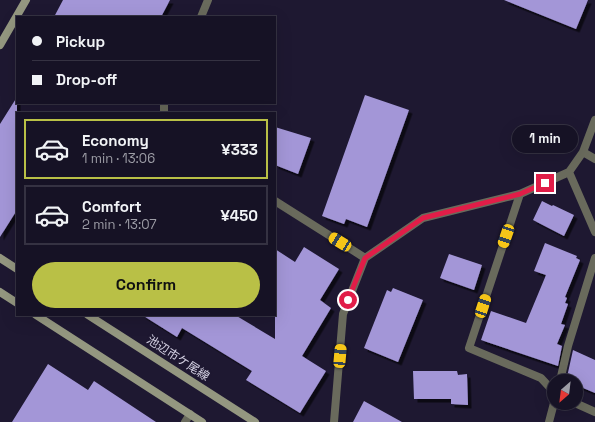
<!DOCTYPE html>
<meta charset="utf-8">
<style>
:root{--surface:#161225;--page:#1f1b2d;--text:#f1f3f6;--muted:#9e9ea7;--line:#353242;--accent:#b9c046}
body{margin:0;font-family:"Space Grotesk","Noto Sans JP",sans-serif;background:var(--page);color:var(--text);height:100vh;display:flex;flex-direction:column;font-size:15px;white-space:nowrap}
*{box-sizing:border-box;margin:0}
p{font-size:13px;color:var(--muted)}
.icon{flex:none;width:22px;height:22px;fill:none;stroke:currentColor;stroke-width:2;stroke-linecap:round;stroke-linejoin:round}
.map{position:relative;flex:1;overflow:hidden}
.drawer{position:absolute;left:16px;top:112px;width:260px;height:204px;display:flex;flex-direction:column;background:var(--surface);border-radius:0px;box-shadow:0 4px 16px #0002,0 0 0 1px var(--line)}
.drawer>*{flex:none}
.banner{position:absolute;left:16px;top:16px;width:260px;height:88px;border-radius:0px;box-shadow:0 4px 16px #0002,0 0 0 1px var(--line);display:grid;align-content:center;height:88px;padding:0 16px;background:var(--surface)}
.needle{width:26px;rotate:208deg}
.tools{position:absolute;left:547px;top:374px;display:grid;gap:8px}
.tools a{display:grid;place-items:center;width:36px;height:36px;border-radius:50%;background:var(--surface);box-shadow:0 4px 16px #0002,0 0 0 1px var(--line);font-size:20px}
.end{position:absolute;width:18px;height:18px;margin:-9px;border:5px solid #e11d48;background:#fff;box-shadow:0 0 0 2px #fff}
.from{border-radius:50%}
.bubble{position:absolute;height:28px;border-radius:14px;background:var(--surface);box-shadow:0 4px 16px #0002,0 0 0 1px var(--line);font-size:13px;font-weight:800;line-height:28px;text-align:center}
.car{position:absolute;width:12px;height:24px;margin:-12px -6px;border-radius:5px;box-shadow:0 0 3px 1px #0007;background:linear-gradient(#f5c518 24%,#345 0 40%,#f5c518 0 76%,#345 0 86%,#f5c518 0)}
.banner b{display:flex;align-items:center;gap:14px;height:38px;font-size:15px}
.banner b+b{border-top:1px solid var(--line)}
.banner i{width:10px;height:10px;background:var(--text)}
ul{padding:7px 0 0;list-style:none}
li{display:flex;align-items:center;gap:12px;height:60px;margin:0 8px 6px;padding:0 8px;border:2px solid var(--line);border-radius:0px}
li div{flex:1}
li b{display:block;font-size:15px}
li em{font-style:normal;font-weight:800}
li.on{border-color:var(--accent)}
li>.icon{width:36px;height:36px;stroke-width:1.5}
.cta{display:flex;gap:8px;margin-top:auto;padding:8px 16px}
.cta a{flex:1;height:46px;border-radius:24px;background:var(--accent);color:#111;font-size:16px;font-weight:800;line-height:46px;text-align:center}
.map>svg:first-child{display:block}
.building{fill:#a396d7;filter:url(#shadow)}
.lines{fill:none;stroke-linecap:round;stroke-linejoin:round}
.lane{stroke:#696a5c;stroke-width:8}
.street{stroke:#696a5c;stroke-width:8}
.secondary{stroke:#949780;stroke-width:8}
.route{stroke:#e11d48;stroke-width:5}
.labels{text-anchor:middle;stroke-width:4;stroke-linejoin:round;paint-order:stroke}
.street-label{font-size:12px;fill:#d4d1e3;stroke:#1e1831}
</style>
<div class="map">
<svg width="595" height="422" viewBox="0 0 595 422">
<defs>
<filter id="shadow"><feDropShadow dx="3.5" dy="3.5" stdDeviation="0" flood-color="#0009"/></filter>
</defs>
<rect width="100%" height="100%" fill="#1e1831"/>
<path class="building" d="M 63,0 L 170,0 L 161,17 L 54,17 Z
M 504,0 L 588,0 L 576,29 Z
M 365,95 L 409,110 L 367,227 L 346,219 L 344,224 L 322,216 Z
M 17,97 L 17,210 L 0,237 L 0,124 Z
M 275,127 L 311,138 L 298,174 L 275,165 Z
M 542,201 L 552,206 L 553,205 L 574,215 L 564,236 L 533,220 Z
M 545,243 L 577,256 L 576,258 L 580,260 L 565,297 L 567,298 L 565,303 L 568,304 L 561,324 L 565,325 L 557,344 L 562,346 L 558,366 L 481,340 L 491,311 L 526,323 L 546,275 L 534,271 Z
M 304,247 L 339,269 L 320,300 L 331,308 L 302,356 L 326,371 L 300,413 L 246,380 L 252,371 L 182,328 L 177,337 L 142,315 L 235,315 L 275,339 L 275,249 L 295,262 Z
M 449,254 L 482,265 L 474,290 L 440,278 Z
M 393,288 L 423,300 L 398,362 L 364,348 L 387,290 L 391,292 Z
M 573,350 L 595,360 L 595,393 L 576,385 L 576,381 L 567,377 Z
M 48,364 L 88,390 L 94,381 L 156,422 L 12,422 Z
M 413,371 L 457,371 L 458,375 L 467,374 L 468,405 L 451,404 L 451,399 L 414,399 Z
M 364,401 L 402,422 L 353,422 Z"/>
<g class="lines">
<path class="lane" d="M 520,194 L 469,348 L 541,378 L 554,392"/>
<path class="street" d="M 201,17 L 208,0
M 164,113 L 164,103
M 583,152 L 595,159
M 569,172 L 595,232
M 275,201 L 365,258
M 560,381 L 568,346 L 595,258
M 575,403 L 595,412
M 185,422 L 190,414
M 334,422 L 343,314 L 365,258 L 423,218 L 520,194 L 569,172 L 583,152 L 595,120
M 549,422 L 554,403"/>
<path class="secondary" d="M 0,45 L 26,0
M 0,258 L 17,269
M 0,292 L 17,303
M 36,315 L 202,422
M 88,315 L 255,422"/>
</g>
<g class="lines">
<path class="route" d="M 348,300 L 365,258 L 423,218 L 520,194 L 545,183"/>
</g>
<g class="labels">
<g class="street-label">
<text transform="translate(178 358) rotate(33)" y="4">池辺市ケ尾線</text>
</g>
</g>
</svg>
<div class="tools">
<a><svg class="needle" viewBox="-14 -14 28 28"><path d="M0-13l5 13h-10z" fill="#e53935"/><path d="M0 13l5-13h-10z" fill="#9e9ea7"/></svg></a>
</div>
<i class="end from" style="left:348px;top:300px"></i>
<i class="end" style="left:545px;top:183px"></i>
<div class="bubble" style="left:512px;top:125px;width:66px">1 min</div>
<i class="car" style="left:506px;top:236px;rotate:199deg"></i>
<i class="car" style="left:340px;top:242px;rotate:302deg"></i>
<i class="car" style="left:483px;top:306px;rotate:18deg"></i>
<i class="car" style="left:340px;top:356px;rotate:5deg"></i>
<div class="banner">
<b><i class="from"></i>Pickup</b>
<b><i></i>Drop-off</b>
</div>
<section class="drawer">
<ul>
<li class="on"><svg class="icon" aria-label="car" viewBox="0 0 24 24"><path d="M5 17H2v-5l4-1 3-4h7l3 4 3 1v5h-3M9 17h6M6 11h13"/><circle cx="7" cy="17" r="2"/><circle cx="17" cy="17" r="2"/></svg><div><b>Economy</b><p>1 min · 13:06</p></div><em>¥333</em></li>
<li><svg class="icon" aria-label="car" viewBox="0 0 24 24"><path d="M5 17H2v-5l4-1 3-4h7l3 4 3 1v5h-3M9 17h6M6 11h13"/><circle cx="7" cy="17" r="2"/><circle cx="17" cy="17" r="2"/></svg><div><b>Comfort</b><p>2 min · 13:07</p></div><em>¥450</em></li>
</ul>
<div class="cta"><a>Confirm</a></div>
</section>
</div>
